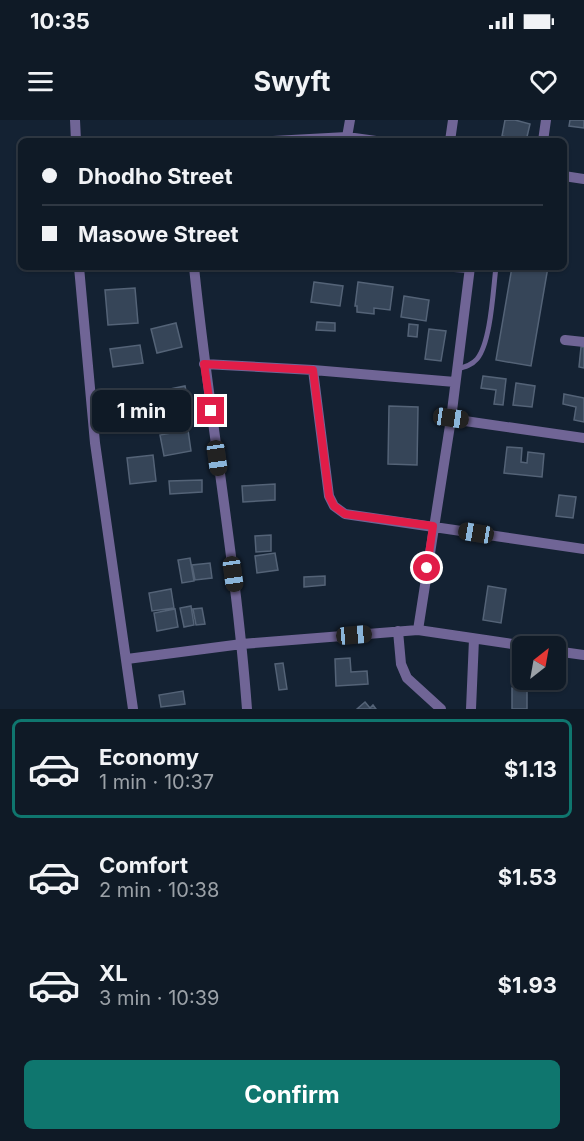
<!DOCTYPE html>
<meta charset="utf-8">
<style>
:root{--surface:#0f1a26;--page:#18232e;--text:#f1f3f6;--muted:#9ba1a7;--line:#2f3843;--accent:#0f766e}
body{margin:0;font-family:Inter,sans-serif;background:var(--page);color:var(--text);height:100vh;display:flex;flex-direction:column;font-size:22px;white-space:nowrap}
*{box-sizing:border-box;margin:0}
p{font-size:20px;color:var(--muted)}
.icon{flex:none;width:33px;height:33px;fill:none;stroke:currentColor;stroke-width:2;stroke-linecap:round;stroke-linejoin:round}
.map{position:relative;height:589px;overflow:hidden}
.panel{display:flex;flex-direction:column;background:var(--surface);flex:1}
.panel>*{flex:none}
.guide{position:absolute;left:18px;top:18px;width:549px;height:132px;border-radius:9px;box-shadow:0 2px 4px #0004,0 0 0 2px var(--line);display:grid;align-content:center;height:132px;padding:0 24px;background:var(--surface)}
.needle{width:39px;rotate:31deg}
.buttons{position:absolute;left:512px;top:516px;display:grid;gap:12px}
.buttons a{display:grid;place-items:center;width:54px;height:54px;border-radius:9px;background:var(--surface);box-shadow:0 2px 4px #0004,0 0 0 2px var(--line);font-size:30px}
.end{position:absolute;width:27px;height:27px;margin:-14px;border:8px solid #e11d48;background:#fff;box-shadow:0 0 0 3px #fff}
.from{border-radius:50%}
.bubble{position:absolute;height:42px;border-radius:9px;background:var(--surface);box-shadow:0 2px 4px #0004,0 0 0 2px var(--line);font-size:20px;font-weight:700;line-height:42px;text-align:center}
.car{position:absolute;width:18px;height:36px;margin:-18px -9px;border-radius:8px;box-shadow:0 0 4px 2px #0007;background:linear-gradient(#222 24%,#8ab4d8 0 40%,#222 0 76%,#8ab4d8 0 86%,#222 0)}
.guide b{display:flex;align-items:center;gap:21px;height:57px;font-size:22px}
.guide b+b{border-top:2px solid var(--line)}
.guide i{width:15px;height:15px;background:var(--text)}
ul{padding:10px 0 0;list-style:none}
li{display:flex;align-items:center;gap:18px;height:99px;margin:0 12px 9px;padding:0 12px;border:3px solid transparent;border-radius:9px}
li div{flex:1}
li b{display:block;font-size:22px}
li em{font-style:normal;font-weight:700}
li.on{border-color:var(--accent)}
li>.icon{width:54px;height:54px;stroke-width:1.5}
.action{display:flex;gap:12px;margin-top:auto;padding:12px 24px}
.action a{flex:1;height:69px;border-radius:9px;background:var(--accent);color:#fff;font-size:24px;font-weight:700;line-height:69px;text-align:center}
.status{display:flex;justify-content:space-between;align-items:center;height:42px;padding:0 30px;background:var(--surface);direction:ltr}
.status svg{height:16px;fill:currentColor}
header{display:flex;justify-content:space-between;align-items:center;height:78px;padding:0 24px;background:var(--surface);font-size:27px;font-weight:700}
.map>svg:first-child{display:block}
.building{fill:#364558;stroke:#546377;stroke-width:1.5}
.lines{fill:none;stroke-linecap:round;stroke-linejoin:round}
.service{stroke:#706596;stroke-width:5}
.minor{stroke:#706596;stroke-width:10}
.route{stroke:#e11d48;stroke-width:8}
</style>
<div class="status"><b>10:35</b><svg viewBox="0 0 49 12"><path d="M0 12V9h3v3zM5 12V6h3v6zM10 12V3h3v9zM15 12V0h3v12zM26 1h20v11H26zM47 4h2v5h-2z"/></svg></div>
<header><svg class="icon" aria-label="menu" viewBox="0 0 24 24"><path d="M4 6h16M4 12h16M4 18h16"/></svg>Swyft<svg class="icon" aria-label="heart" viewBox="0 0 24 24"><path d="M12 20l-8-8c-3-5 5-10 8-4 3-6 11-1 8 4z"/></svg></header>
<div class="map">
<svg width="584" height="589" viewBox="0 0 584 589">
<rect width="100%" height="100%" fill="#142233"/>
<path class="building" d="M 505,0 L 515,0 L 530,4 L 526,21 L 502,16 Z
M 570,0 L 584,0 L 584,8 L 569,6 Z
M 512,147 L 548,147 L 531,246 L 496,240 Z
M 314,162 L 343,166 L 340,186 L 311,182 Z
M 358,162 L 393,167 L 390,190 L 374,188 L 374,194 L 357,192 L 357,186 L 355,186 Z
M 135,168 L 138,203 L 108,205 L 105,170 Z
M 404,176 L 429,180 L 426,201 L 401,197 Z
M 317,202 L 335,203 L 335,211 L 316,210 Z
M 176,203 L 182,227 L 157,233 L 151,209 Z
M 409,204 L 418,205 L 417,217 L 408,216 Z
M 429,209 L 446,211 L 441,241 L 425,239 Z
M 140,225 L 143,243 L 113,247 L 110,229 Z
M 581,227 L 584,227 L 584,248 L 579,247 Z
M 483,256 L 506,259 L 503,285 L 494,284 L 496,270 L 481,268 Z
M 516,263 L 535,266 L 532,287 L 513,285 Z
M 185,266 L 190,290 L 165,295 L 160,271 Z
M 564,274 L 584,278 L 584,302 L 574,300 L 576,287 L 563,284 Z
M 389,286 L 418,287 L 417,345 L 388,344 Z
M 188,310 L 191,331 L 164,336 L 160,315 Z
M 507,327 L 522,328 L 521,342 L 527,343 L 528,332 L 544,334 L 542,357 L 504,353 Z
M 153,335 L 156,361 L 130,364 L 127,338 Z
M 202,360 L 202,372 L 170,374 L 169,361 Z
M 275,364 L 275,380 L 243,382 L 242,366 Z
M 559,375 L 576,377 L 573,398 L 556,396 Z
M 271,415 L 271,431 L 256,432 L 255,416 Z
M 275,433 L 278,450 L 257,453 L 255,436 Z
M 190,438 L 194,461 L 182,463 L 178,440 Z
M 210,443 L 212,458 L 195,460 L 192,445 Z
M 325,456 L 325,465 L 304,467 L 304,457 Z
M 488,466 L 506,469 L 501,503 L 483,500 Z
M 171,469 L 174,488 L 152,491 L 149,473 Z
M 191,486 L 194,505 L 184,507 L 180,488 Z
M 202,488 L 205,504 L 196,505 L 193,489 Z
M 175,489 L 178,507 L 157,511 L 154,493 Z
M 350,538 L 351,552 L 367,551 L 368,564 L 336,566 L 335,539 Z
M 283,543 L 287,569 L 279,570 L 275,544 Z
M 512,568 L 527,568 L 527,589 L 512,589 Z
M 183,571 L 185,584 L 161,587 L 159,575 Z
M 365,582 L 370,588 L 373,585 L 376,589 L 357,589 Z"/>
<g class="lines">
<path class="service" d="M 457,249 C 465,247 472,245 477,239 C 491,222 493,170 496,147"/>
<path class="minor" d="M 75,0 L 76,21
M 347,17 L 350,0
M 273,21 L 347,17 L 376,21
M 450,21 L 453,0
M 543,21 L 546,0
M 564,56 L 584,59
M 79,147 L 95,323 L 133,589
M 194,147 C 209,295 236,441 247,589
M 454,147 L 470,148
M 565,220 L 584,222
M 204,244 L 313,250 L 455,262
M 313,250 L 329,376 L 334,386 L 345,394 L 584,429
M 451,299 L 584,318
M 418,510 L 451,299 L 470,147
M 398,511 L 401,544 L 407,558 L 441,589
M 555,531 L 584,535
M 127,539 L 242,524 L 418,510 L 526,526
M 471,589 L 474,519"/>
</g>
<g class="lines">
<path class="route" d="M 211,291 L 204,244 L 313,250 L 329,376 L 334,386 L 345,394 L 433,406 L 427,448"/>
</g>
</svg>
<div class="buttons">
<a><svg class="needle" viewBox="-14 -14 28 28"><path d="M0-13l5 13h-10z" fill="#e53935"/><path d="M0 13l5-13h-10z" fill="#9ba1a7"/></svg></a>
</div>
<i class="end from" style="left:427px;top:448px"></i>
<i class="end" style="left:211px;top:291px"></i>
<div class="bubble" style="left:92px;top:270px;width:99px">1 min</div>
<i class="car" style="left:451px;top:298px;rotate:98deg"></i>
<i class="car" style="left:217px;top:338px;rotate:172deg"></i>
<i class="car" style="left:476px;top:413px;rotate:279deg"></i>
<i class="car" style="left:233px;top:454px;rotate:172deg"></i>
<i class="car" style="left:354px;top:515px;rotate:85deg"></i>
<div class="guide">
<b><i class="from"></i>Dhodho Street</b>
<b><i></i>Masowe Street</b>
</div>
</div>
<section class="panel">
<ul>
<li class="on"><svg class="icon" aria-label="car" viewBox="0 0 24 24"><path d="M5 17H2v-5l4-1 3-4h7l3 4 3 1v5h-3M9 17h6M6 11h13"/><circle cx="7" cy="17" r="2"/><circle cx="17" cy="17" r="2"/></svg><div><b>Economy</b><p>1 min · 10:37</p></div><em>$1.13</em></li>
<li><svg class="icon" aria-label="car" viewBox="0 0 24 24"><path d="M5 17H2v-5l4-1 3-4h7l3 4 3 1v5h-3M9 17h6M6 11h13"/><circle cx="7" cy="17" r="2"/><circle cx="17" cy="17" r="2"/></svg><div><b>Comfort</b><p>2 min · 10:38</p></div><em>$1.53</em></li>
<li><svg class="icon" aria-label="car" viewBox="0 0 24 24"><path d="M5 17H2v-5l4-1 3-4h7l3 4 3 1v5h-3M9 17h6M6 11h13"/><circle cx="7" cy="17" r="2"/><circle cx="17" cy="17" r="2"/></svg><div><b>XL</b><p>3 min · 10:39</p></div><em>$1.93</em></li>
</ul>
<div class="action"><a>Confirm</a></div>
</section>
